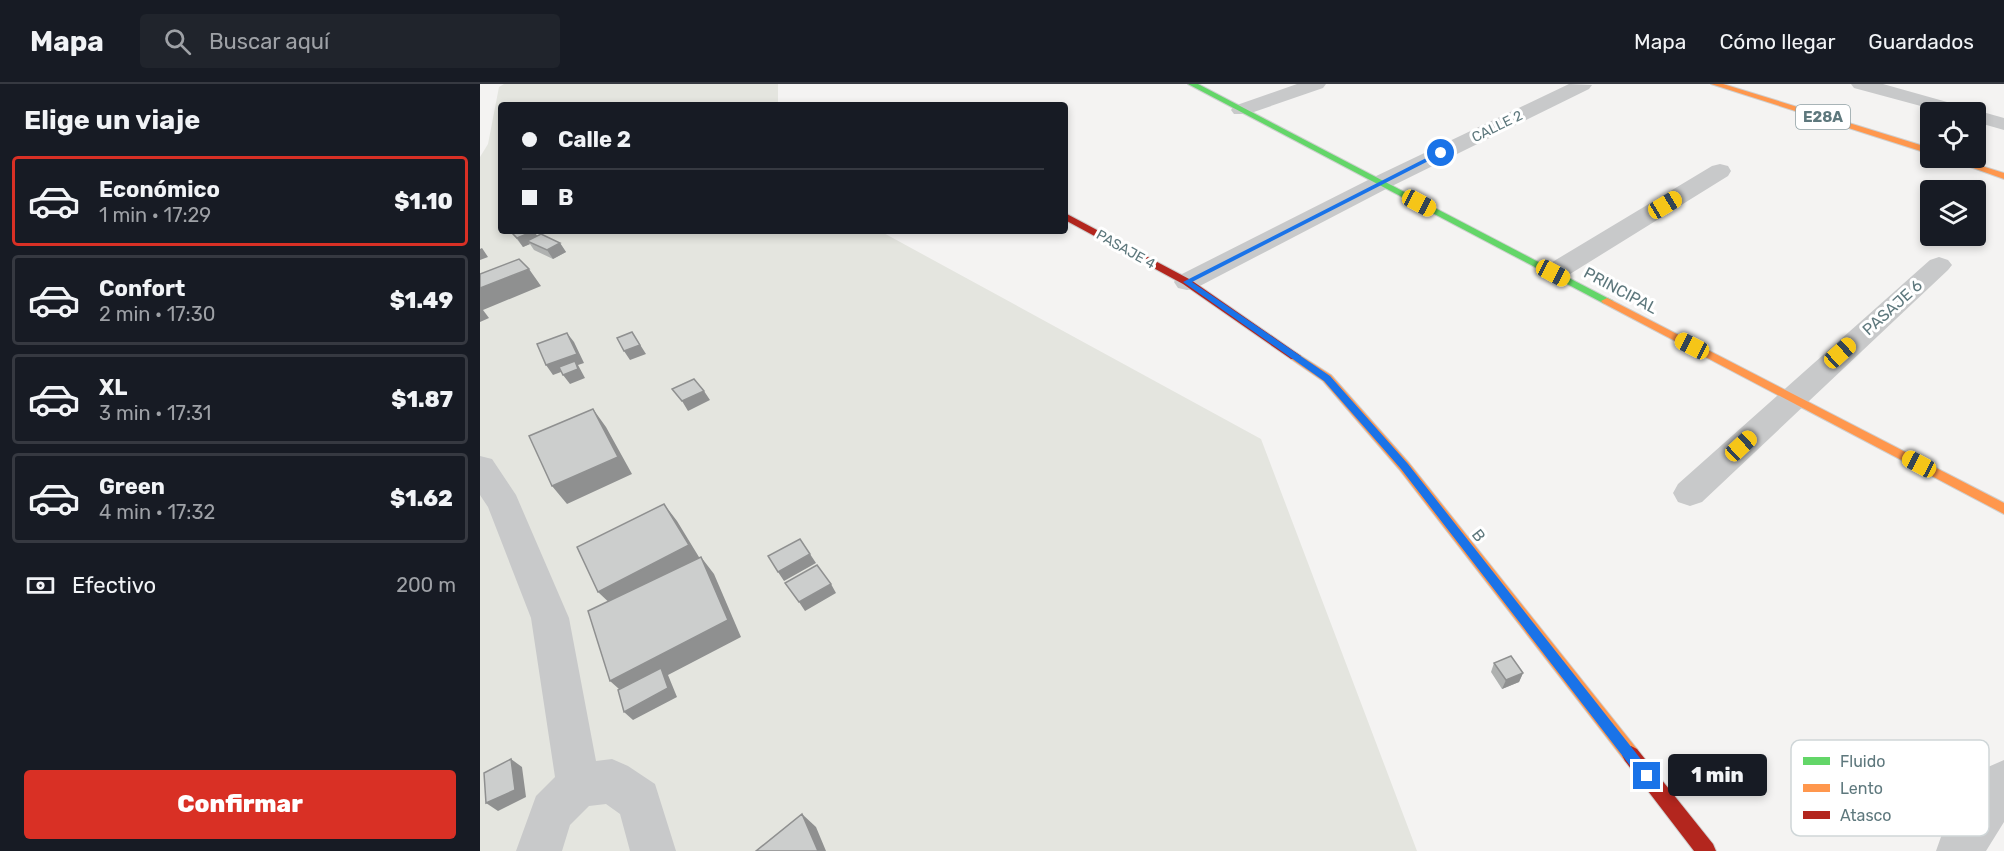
<!DOCTYPE html>
<html lang="es">
<meta charset="utf-8">
<style>
:root{--surface:#171b24;--page:#20242c;--text:#f1f3f6;--muted:#9ea1a6;--line:#363941;--accent:#d93025}
body{margin:0;font-family:Rubik,sans-serif;background:var(--page);color:var(--text);height:100vh;display:flex;flex-direction:column;font-size:22px;white-space:nowrap}
*{box-sizing:border-box;margin:0}
p{font-size:20px;color:var(--muted)}
.icon{flex:none;width:33px;height:33px;fill:none;stroke:currentColor;stroke-width:2;stroke-linecap:round;stroke-linejoin:round}
.map{position:relative;flex:1;overflow:hidden}
.side{display:flex;flex-direction:column;background:var(--surface);width:480px}
.side>*{flex:none}
.top-card{position:absolute;left:18px;top:18px;width:570px;height:132px;border-radius:6px;box-shadow:0 3px 9px #0003;display:grid;align-content:center;height:132px;padding:0 24px;background:var(--surface)}
.controls{position:absolute;left:1440px;top:18px;display:grid;gap:12px}
.controls a{display:grid;place-items:center;width:66px;height:66px;border-radius:6px;background:var(--surface);box-shadow:0 3px 9px #0003;font-size:30px}
.end{position:absolute;width:27px;height:27px;margin:-14px;border:8px solid #1a73e8;background:#fff;box-shadow:0 0 0 3px #fff}
.from{border-radius:50%}
.bubble{position:absolute;height:42px;border-radius:6px;background:var(--surface);box-shadow:0 3px 9px #0003;font-size:20px;font-weight:800;line-height:42px;text-align:center}
.car{position:absolute;width:18px;height:36px;margin:-18px -9px;border-radius:8px;box-shadow:0 0 4px 2px #0007;background:linear-gradient(#f5c518 24%,#345 0 40%,#f5c518 0 76%,#345 0 86%,#f5c518 0)}
.top-card b{display:flex;align-items:center;gap:21px;height:57px;font-size:22px}
.top-card b+b{border-top:2px solid var(--line)}
.top-card i{width:15px;height:15px;background:var(--text)}
ul{padding:0;list-style:none}
li{display:flex;align-items:center;gap:18px;height:90px;margin:0 12px 9px;padding:0 12px;border:3px solid var(--line);border-radius:6px}
li div{flex:1}
li b{display:block;font-size:22px}
li em{font-style:normal;font-weight:800}
li.active{border-color:var(--accent)}
li>.icon{width:54px;height:54px;stroke-width:1.5}
h2{padding:0 24px;font-size:27px;line-height:72px}
.pay{display:flex;align-items:center;gap:15px;height:66px;padding:0 24px;font-size:22px}
.pay p{margin-inline-start:auto}
.action{display:flex;gap:12px;margin-top:auto;padding:12px 24px}
.action a{flex:1;height:69px;border-radius:6px;background:var(--accent);color:#fff;font-size:24px;font-weight:800;line-height:69px;text-align:center}
header{display:flex;align-items:center;gap:36px;box-sizing:border-box;height:84px;padding:0 30px;background:var(--surface);border-bottom:2px solid var(--line)}
header strong{font-size:28px}
nav{display:flex;gap:33px;margin-inline-start:auto;font-size:21px}
.search{width:420px;height:54px;background:var(--page);display:flex;align-items:center;gap:15px;box-sizing:border-box;padding:0 21px;border-radius:6px;color:var(--muted);font-size:22px}
main{display:flex;flex:1;min-height:0}
.map>svg:first-child{display:block}
.green{fill:#e4e5df}
.lines{fill:none;stroke-linecap:round;stroke-linejoin:round}
.fast-casing{stroke:#cfd0d0;stroke-width:2}
.slow-casing{stroke:#cfd0d0;stroke-width:2}
.jam-casing{stroke:#cfd0d0;stroke-width:2}
.street{fill:#c8c9ca;fill-rule:evenodd}
.fast{fill:#63d668;fill-rule:evenodd}
.slow{fill:#ff974d;fill-rule:evenodd}
.jam{fill:#b3261e;fill-rule:evenodd}
.wall{fill:#afb1b0}
.shaded-wall{fill:#8f9090}
.building{fill:#cccecd;stroke:#8f9090;stroke-width:1.5}
.route{fill:#1a73e8}
.labels{text-anchor:middle;stroke-width:6;stroke-linejoin:round;paint-order:stroke}
.far-street-label{font-size:14px;fill:#5e787d;stroke:#fff}
.shield{fill:#fff;stroke:#8ea0a4;stroke-width:1.5}
.shield-label{font-size:15px;font-weight:bold;fill:#5e787d}
.street-label{font-size:16px;fill:#5e787d;stroke:#fff}
.key{fill:#fff;stroke:#cfd6d8;stroke-width:1.5}
.key-label{font-size:16px;fill:#5e787d}
</style>
<header>
<strong>Mapa</strong>
<div class="search"><svg class="icon" aria-label="search" viewBox="0 0 24 24"><circle cx="10" cy="10" r="6"/><path d="M15 15l6 6"/></svg>Buscar aquí</div>
<nav><a>Mapa</a><a>Cómo llegar</a><a>Guardados</a></nav>
</header>
<main>
<section class="side">
<h2>Elige un viaje</h2>
<ul>
<li class="active"><svg class="icon" aria-label="car" viewBox="0 0 24 24"><path d="M5 17H2v-5l4-1 3-4h7l3 4 3 1v5h-3M9 17h6M6 11h13"/><circle cx="7" cy="17" r="2"/><circle cx="17" cy="17" r="2"/></svg><div><b>Económico</b><p>1 min · 17:29</p></div><em>$1.10</em></li>
<li><svg class="icon" aria-label="car" viewBox="0 0 24 24"><path d="M5 17H2v-5l4-1 3-4h7l3 4 3 1v5h-3M9 17h6M6 11h13"/><circle cx="7" cy="17" r="2"/><circle cx="17" cy="17" r="2"/></svg><div><b>Confort</b><p>2 min · 17:30</p></div><em>$1.49</em></li>
<li><svg class="icon" aria-label="car" viewBox="0 0 24 24"><path d="M5 17H2v-5l4-1 3-4h7l3 4 3 1v5h-3M9 17h6M6 11h13"/><circle cx="7" cy="17" r="2"/><circle cx="17" cy="17" r="2"/></svg><div><b>XL</b><p>3 min · 17:31</p></div><em>$1.87</em></li>
<li><svg class="icon" aria-label="car" viewBox="0 0 24 24"><path d="M5 17H2v-5l4-1 3-4h7l3 4 3 1v5h-3M9 17h6M6 11h13"/><circle cx="7" cy="17" r="2"/><circle cx="17" cy="17" r="2"/></svg><div><b>Green</b><p>4 min · 17:32</p></div><em>$1.62</em></li>
</ul>
<div class="pay"><svg class="icon" aria-label="cash" viewBox="0 0 24 24"><path d="M3 7h18v10H3z"/><circle cx="12" cy="12" r="2"/></svg>Efectivo<p>200 m</p></div>
<div class="action"><a>Confirmar</a></div>
</section>
<div class="map">
<svg width="1524" height="767" viewBox="0 0 1524 767">
<rect width="100%" height="100%" fill="#f4f3f2"/>
<path class="green" d="M 24,0 L 298,0 L 298,21 L 21,21 L 21,147 L 400,147 L 781,355 L 937,767 L 0,767 L 0,73 L 8,60 L 19,3 Z"/>
<g class="lines">
<g class="fast-casing">
<path id="fast" d="M 708,0 L 718,0 L 1133,217 L 1127,220 L 1123,219 Z"/>
</g>
<g class="slow-casing">
<path id="slow" d="M 1231,0 L 1243,0 L 1450,64 L 1450,70 Z
M 1465,74 L 1476,74 L 1524,89 L 1524,95 Z
M 1127,214 L 1524,419 L 1524,430 L 1123,219 L 1121,217 Z
M 815,268 L 851,291 L 929,379 L 1157,665 L 1160,671 L 1157,677 L 1151,680 L 1145,677 L 919,385 L 843,297 L 811,275 L 809,272 L 811,269 Z"/>
</g>
<g class="jam-casing">
<path id="jam" d="M 585,129 L 711,196 L 821,272 L 819,275 L 811,275 L 703,200 L 585,136 Z
M 1151,662 L 1157,665 L 1233,760 L 1236,767 L 1214,767 L 1145,677 L 1142,671 L 1145,665 Z"/>
</g>
<path class="street" d="M 817,0 L 846,0 L 843,4 L 768,30 L 754,30 L 751,26 L 754,22 Z
M 1089,0 L 1112,1 L 1109,5 L 908,104 L 716,204 L 707,206 L 698,204 L 694,198 L 698,192 L 892,94 Z
M 1371,0 L 1403,0 L 1524,34 L 1524,46 L 1496,38 L 1496,28 L 1463,28 L 1374,4 Z
M 1240,80 L 1248,82 L 1251,87 L 1248,92 L 1082,195 L 1073,197 L 1064,195 L 1060,189 L 1064,183 L 1232,82 Z
M 1459,173 L 1468,176 L 1472,181 L 1468,186 L 1222,418 L 1210,422 L 1198,418 L 1193,409 L 1198,400 L 1450,176 Z
M 0,372 L 12,375 L 36,411 L 89,534 L 116,677 L 132,675 L 148,682 L 175,700 L 196,767 L 150,767 L 140,730 L 126,720 L 109,722 L 90,741 L 82,767 L 36,767 L 56,712 L 75,693 L 51,534 L 8,423 L 0,411 Z
M 1524,676 L 1524,738 L 1506,767 L 1456,767 L 1462,750 L 1508,683 Z"/>
<use href="#fast" class="fast"/>
<use href="#slow" class="slow"/>
<use href="#jam" class="jam"/>
</g>
<path class="wall" d="M 32,149 L 57,152 L 80,159 L 86,168 L 73,175 L 54,166 L 50,160 L 43,163 Z
M 1014,579 L 1043,589 L 1039,598 L 1022,605 L 1011,588 Z"/>
<path class="shaded-wall" d="M 54,147 L 60,156 L 47,157 L 50,160 L 43,163 L 37,154 Z
M 80,159 L 86,168 L 73,175 L 67,166 Z
M 2,164 L 8,173 L 0,176 L 0,165 Z
M 49,185 L 61,202 L 3,226 L 9,234 L 0,238 L 0,204 Z
M 152,248 L 166,270 L 150,276 L 144,267 Z
M 87,249 L 94,258 L 104,279 L 98,281 L 105,294 L 90,300 L 83,291 L 97,282 L 73,291 L 66,281 Z
M 224,307 L 230,316 L 208,327 L 202,317 Z
M 113,325 L 126,343 L 152,390 L 87,420 L 72,402 Z
M 184,420 L 197,437 L 222,478 L 135,524 L 118,508 Z
M 330,470 L 336,479 L 304,497 L 298,488 Z
M 221,473 L 234,490 L 261,553 L 188,591 L 197,613 L 153,636 L 144,628 L 148,613 L 130,597 Z
M 351,500 L 356,509 L 325,527 L 319,518 Z
M 1043,589 L 1039,598 L 1022,605 L 1026,596 Z
M 31,675 L 42,683 L 46,713 L 18,727 L 6,719 Z
M 322,730 L 336,743 L 346,767 L 338,767 Z"/>
<path class="building" d="M 36,147 L 54,147 L 37,154 L 32,149 Z
M 61,150 L 80,159 L 67,166 L 47,157 Z
M 39,175 L 49,185 L 0,204 L 0,190 Z
M 152,248 L 160,261 L 144,267 L 137,254 Z
M 87,249 L 97,270 L 66,281 L 57,260 Z
M 95,277 L 98,285 L 83,291 L 79,283 Z
M 214,295 L 224,307 L 202,317 L 192,305 Z
M 113,325 L 138,373 L 72,402 L 49,352 Z
M 184,420 L 209,461 L 118,508 L 97,463 Z
M 320,455 L 330,470 L 298,488 L 288,472 Z
M 221,473 L 248,536 L 130,597 L 108,527 Z
M 337,481 L 351,500 L 319,518 L 305,499 Z
M 1031,572 L 1043,589 L 1026,596 L 1014,579 Z
M 181,584 L 188,604 L 144,628 L 138,606 Z
M 31,675 L 35,706 L 6,719 L 4,689 Z
M 322,730 L 338,767 L 276,767 Z"/>
<path class="route" d="M 958,68 L 964,69 L 712,198 L 850,292 L 928,380 L 1171,688 L 1173,692 L 1171,697 L 1167,699 L 1162,697 L 921,385 L 844,297 L 703,198 Z"/>
<g class="labels">
<g class="far-street-label">
<text transform="translate(1017 42) rotate(-26)" y="5">CALLE 2</text>
<text transform="translate(646 165) rotate(29)" y="5">PASAJE 4</text>
</g>
<rect class="shield" x="1316" y="21" width="54" height="24" rx="4.5"/>
<g class="shield-label">
<text x="1343" y="38">E28A</text>
</g>
<g class="street-label">
<text transform="translate(1141 206) rotate(28)" y="6">PRINCIPAL</text>
<text transform="translate(1412 223) rotate(-42)" y="6">PASAJE 6</text>
<text transform="translate(999 451) rotate(52)" y="6">B</text>
</g>
</g>
<rect x="1311" y="656" width="198" height="96" rx="9" class="key"/>
<rect x="1323" y="673" width="27" height="8" fill="#63d668"/>
<rect x="1323" y="700" width="27" height="8" fill="#ff974d"/>
<rect x="1323" y="727" width="27" height="8" fill="#b3261e"/>
<g class="key-label">
<text x="1360" y="683">Fluido</text>
<text x="1360" y="710">Lento</text>
<text x="1360" y="737">Atasco</text>
</g>
</svg>
<div class="controls">
<a><svg class="icon" aria-label="locate" viewBox="0 0 24 24"><circle cx="12" cy="12" r="6"/><path d="M12 2v4M12 18v4M2 12h4M18 12h4"/></svg></a>
<a><svg class="icon" aria-label="layers" viewBox="0 0 24 24"><path d="M12 4l9 5-9 5-9-5zM3 14l9 5 9-5"/></svg></a>
</div>
<i class="end from" style="left:961px;top:69px"></i>
<i class="end" style="left:1167px;top:692px"></i>
<div class="bubble" style="left:1188px;top:670px;width:99px">1 min</div>
<i class="car" style="left:939px;top:119px;rotate:118deg"></i>
<i class="car" style="left:1185px;top:121px;rotate:59deg"></i>
<i class="car" style="left:1073px;top:189px;rotate:118deg"></i>
<i class="car" style="left:1212px;top:262px;rotate:297deg"></i>
<i class="car" style="left:1360px;top:269px;rotate:48deg"></i>
<i class="car" style="left:1261px;top:362px;rotate:47deg"></i>
<i class="car" style="left:1439px;top:380px;rotate:298deg"></i>
<div class="top-card">
<b><i class="from"></i>Calle 2</b>
<b><i></i>B</b>
</div>
</div>
</main>
